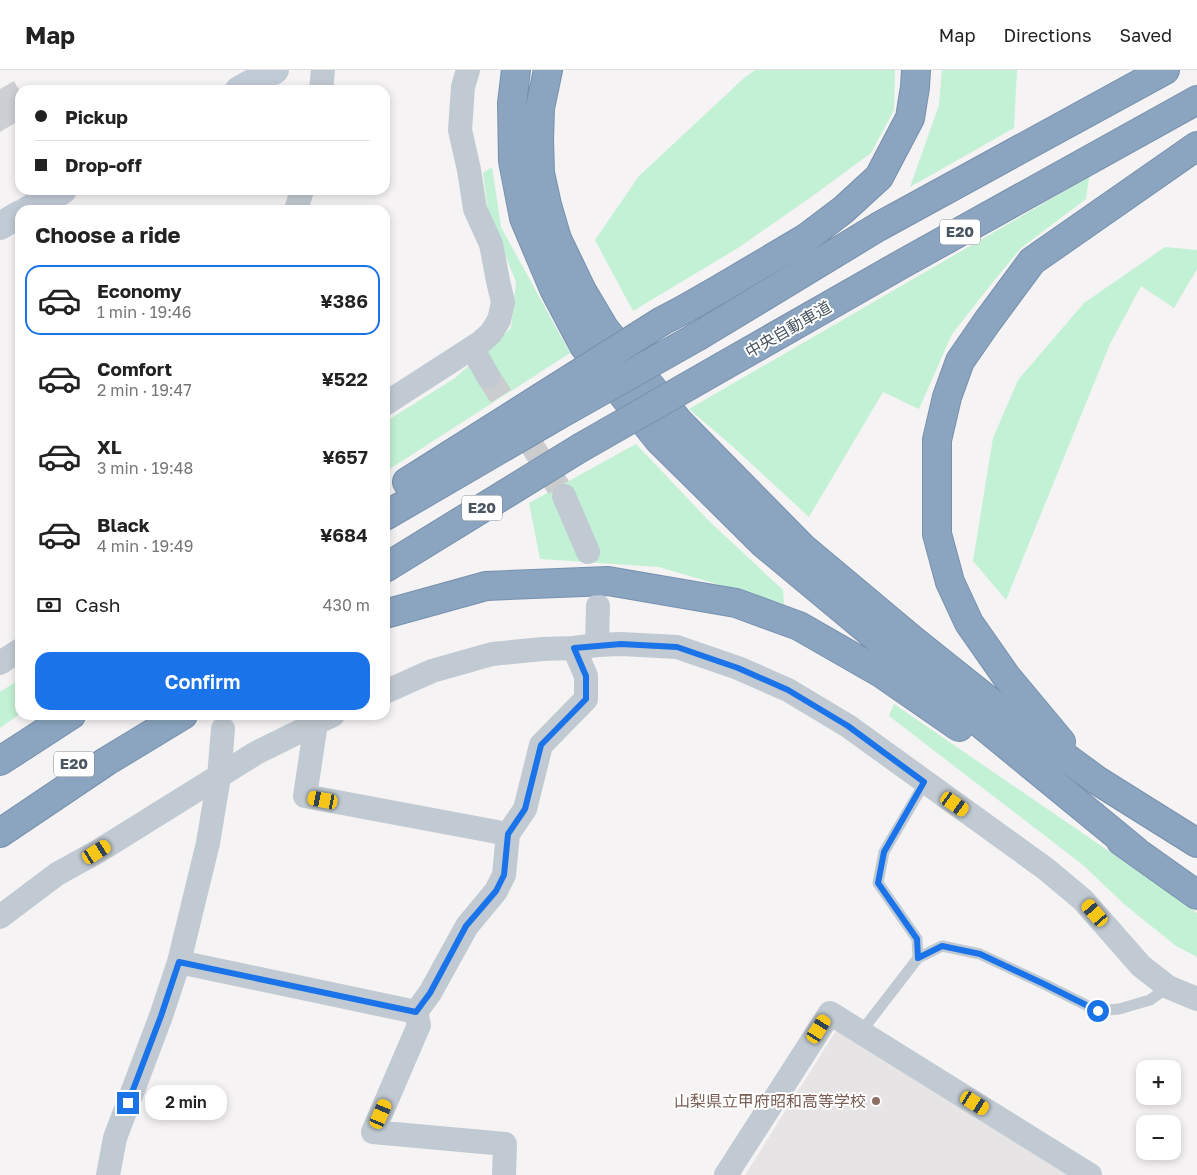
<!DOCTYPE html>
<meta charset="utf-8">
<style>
:root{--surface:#fff;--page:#f2f2f2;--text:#222;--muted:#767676;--line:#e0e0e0;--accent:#1a73e8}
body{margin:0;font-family:"Golos Text","Noto Sans JP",sans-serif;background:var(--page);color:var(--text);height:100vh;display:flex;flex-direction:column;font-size:19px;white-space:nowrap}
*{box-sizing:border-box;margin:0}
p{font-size:16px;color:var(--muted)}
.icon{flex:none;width:28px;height:28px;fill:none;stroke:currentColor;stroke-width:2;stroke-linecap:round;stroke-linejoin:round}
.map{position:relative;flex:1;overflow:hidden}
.panel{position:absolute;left:15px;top:135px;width:375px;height:515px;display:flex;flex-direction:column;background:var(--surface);border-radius:15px;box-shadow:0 2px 8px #0003}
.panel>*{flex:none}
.banner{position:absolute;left:15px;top:15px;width:375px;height:110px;border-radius:15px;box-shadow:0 2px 8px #0003;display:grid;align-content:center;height:110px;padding:0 20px;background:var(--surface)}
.fabs{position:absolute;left:1136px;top:990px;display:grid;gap:10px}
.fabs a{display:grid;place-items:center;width:45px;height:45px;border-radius:10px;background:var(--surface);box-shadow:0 2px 8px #0003;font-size:25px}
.end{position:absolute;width:22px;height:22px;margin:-11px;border:6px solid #1a73e8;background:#fff;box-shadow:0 0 0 2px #fff}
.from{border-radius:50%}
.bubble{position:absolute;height:35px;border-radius:15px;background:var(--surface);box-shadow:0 2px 8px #0003;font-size:16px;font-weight:600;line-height:35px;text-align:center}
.car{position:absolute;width:15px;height:30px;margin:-15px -8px;border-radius:6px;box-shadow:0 0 4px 1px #0007;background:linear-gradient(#f5c518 24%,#345 0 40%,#f5c518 0 76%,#345 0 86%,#f5c518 0)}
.banner b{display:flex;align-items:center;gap:18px;height:48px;font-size:19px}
.banner b+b{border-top:1px solid var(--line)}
.banner i{width:12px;height:12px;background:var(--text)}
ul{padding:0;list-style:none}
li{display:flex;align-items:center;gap:15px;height:70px;margin:0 10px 8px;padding:0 10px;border:2px solid transparent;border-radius:15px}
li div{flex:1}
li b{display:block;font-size:19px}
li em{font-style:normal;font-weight:600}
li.current{border-color:var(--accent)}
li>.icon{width:45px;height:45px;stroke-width:1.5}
h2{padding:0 20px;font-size:22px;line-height:60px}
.pay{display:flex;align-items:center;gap:12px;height:55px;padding:0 20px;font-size:19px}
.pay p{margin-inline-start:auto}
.button{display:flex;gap:10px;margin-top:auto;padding:10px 20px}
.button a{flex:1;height:58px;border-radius:15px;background:var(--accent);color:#fff;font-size:20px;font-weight:600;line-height:58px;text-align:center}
header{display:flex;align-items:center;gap:30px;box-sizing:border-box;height:70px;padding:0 25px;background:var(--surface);border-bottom:1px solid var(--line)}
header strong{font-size:24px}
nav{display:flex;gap:28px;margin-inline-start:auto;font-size:18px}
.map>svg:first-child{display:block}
.education{fill:#e6e4e5}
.green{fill:#c3f1d5}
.building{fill:#cdcfd5}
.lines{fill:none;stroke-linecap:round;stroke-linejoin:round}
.street-tunnel{stroke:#caccce;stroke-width:24;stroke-dasharray:24 12;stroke-linecap:butt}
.highway-casing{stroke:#7690ad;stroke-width:30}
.lane{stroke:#c1cad2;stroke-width:11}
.street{stroke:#c1cad2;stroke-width:24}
.secondary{stroke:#c1cbd6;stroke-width:28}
.highway{stroke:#8ba5c1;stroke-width:28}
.highway-bridge-casing{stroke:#7690ad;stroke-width:30;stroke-linecap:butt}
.highway-bridge{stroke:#8ba5c1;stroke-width:28}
.route{stroke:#1a73e8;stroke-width:6}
.education-dot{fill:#8d6e63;stroke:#fff;stroke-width:2}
.labels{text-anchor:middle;stroke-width:4;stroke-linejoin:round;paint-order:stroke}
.shield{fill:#fff;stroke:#808990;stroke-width:1}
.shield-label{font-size:15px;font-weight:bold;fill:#4a5661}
.street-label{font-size:16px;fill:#4a5661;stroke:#fff}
.education-label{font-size:16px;fill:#785e54;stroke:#fff;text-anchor:end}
</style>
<header>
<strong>Map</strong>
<nav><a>Map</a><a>Directions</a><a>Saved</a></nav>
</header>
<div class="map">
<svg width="1197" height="1105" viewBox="0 0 1197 1105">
<rect width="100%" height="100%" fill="#f5f3f3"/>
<path class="education" d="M 839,956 L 1079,1105 L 745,1105 Z"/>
<path class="green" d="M 755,0 L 895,0 L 894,40 L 871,83 L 814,125 L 738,178 L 633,241 L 595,170 L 639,106 L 743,9 Z
M 942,0 L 1017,0 L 1014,58 L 910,117 L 939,35 Z
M 492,97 L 501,157 L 570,283 L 385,402 L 385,352 L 455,308 L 511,258 L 516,212 L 488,142 L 483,103 Z
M 1089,107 L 1086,129 L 1021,178 L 993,212 L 952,264 L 919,339 L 883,322 L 809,447 L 731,375 L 689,339 Z
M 1165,177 L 1197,180 L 1197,199 L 1174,238 L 1141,216 L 1110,274 L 1006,530 L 973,491 L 993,368 L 1018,310 L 1084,233 Z
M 636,374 L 709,451 L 783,520 L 784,534 L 659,497 L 540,489 L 529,433 Z
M 20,609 L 20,644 L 0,658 L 0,622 Z
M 894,634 L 1151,810 L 1197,843 L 1197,887 L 1176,876 L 1124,834 L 1083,795 L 889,646 Z"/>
<path class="building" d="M 14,11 L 20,22 L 20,50 L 0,62 L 0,19 Z"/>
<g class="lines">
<path class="street-tunnel" d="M 488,306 L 564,426"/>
<g class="highway-casing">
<path id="highway" d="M 516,0 L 512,33 L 513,91 L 524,148 L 554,219 L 584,276 L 658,369 L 764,474 L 930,612 L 1136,781
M 548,0 L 540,38 L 539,69 L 540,103 L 547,135 L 557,169 L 582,221 L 604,258 L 679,352 L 803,478 L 914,571 L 998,638 L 1098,711 L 1197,773
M 683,240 L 718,220 L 806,168 L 843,140 L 879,107 L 910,48 L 915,17 L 916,0
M 700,265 L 878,157 L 1165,0
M 725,295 L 902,194 L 1197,30
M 407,412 L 540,328
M 385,446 L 555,347
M 385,498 L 580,378
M 385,544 L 486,516 L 608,511 L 736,533 L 799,556 L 881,603 L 959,657
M 1061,672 L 1006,606 L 969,553 L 950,512 L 937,464 L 937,370 L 947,327 L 960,291 L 987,252 L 1032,191 L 1197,76
M 0,691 L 71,645
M 0,763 L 107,691 L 183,645
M 1121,771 L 1197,825"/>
</g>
<path class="lane" d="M 918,888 L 942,876 L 980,884 L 1044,914 L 1098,941 L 1119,939 L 1150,930 L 1168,917
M 861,962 L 918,888 L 917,869 L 878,813 L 884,782 L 925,712"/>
<path class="street" d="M 321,20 L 323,0
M 296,140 L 302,120
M 472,278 L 488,306
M 385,334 L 481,272 L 491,263 L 499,250 L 503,232 L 498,211 L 491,174 L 475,139 L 469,100 L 460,60 L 463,17 L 468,0
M 564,426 L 588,482
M 597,575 L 598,536
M 0,593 L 20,580
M 385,622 L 432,601 L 492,584 L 543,579 L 574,578 L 597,575 L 621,574 L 677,577 L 738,598 L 788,620 L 848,656 L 1046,799 L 1083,830 L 1141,896 L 1168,917 L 1197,929
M 316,653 L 305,726 L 508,764 L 504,805 L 496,821 L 467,856 L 430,923 L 416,942 L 419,955 L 373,1062 L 505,1074 L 504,1105
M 508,764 L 525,739 L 541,675 L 586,629 L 586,606 L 574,578
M 0,847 L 57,804 L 97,782 L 256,683 L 333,645
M 179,892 L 416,942
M 108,1105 L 115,1068 L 161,946 L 179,892 L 208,773 L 219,707 L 223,659
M 726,1105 L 830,943 L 1090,1105"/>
<path class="secondary" d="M 239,20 L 275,0
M 28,140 L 63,120
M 0,156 L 20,144"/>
<use href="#highway" class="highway"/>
<g class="highway-bridge-casing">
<path id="highway-bridge" d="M 540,328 L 662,251 L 683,240
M 555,347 L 700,265
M 580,378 L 725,295"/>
</g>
<use href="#highway-bridge" class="highway-bridge"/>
</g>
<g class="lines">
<path class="route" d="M 128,1033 L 161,946 L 179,892 L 416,942 L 430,923 L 466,856 L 496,821 L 504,805 L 508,764 L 525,739 L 541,675 L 586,629 L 586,606 L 574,578 L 621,574 L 677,577 L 738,598 L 788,620 L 848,656 L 924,712 L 884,782 L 878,813 L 917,869 L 918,888 L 942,876 L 980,884 L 1044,914 L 1098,941"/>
</g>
<circle class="education-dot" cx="876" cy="1031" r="5"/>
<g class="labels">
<g class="shield">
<rect x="940" y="149.5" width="40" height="25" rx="4"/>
<rect x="462" y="425.5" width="40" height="25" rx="4"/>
<rect x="54" y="681.5" width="40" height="25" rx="4"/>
</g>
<g class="shield-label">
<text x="960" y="167">E20</text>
<text x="482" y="443">E20</text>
<text x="74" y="699">E20</text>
</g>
<g class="street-label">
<text transform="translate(788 259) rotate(-30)" y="6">中央自動車道</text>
</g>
<g class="education-label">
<text x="866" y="1037">山梨県立甲府昭和高等学校</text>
</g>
</g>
</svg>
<div class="fabs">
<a>+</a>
<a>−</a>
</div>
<i class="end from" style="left:1098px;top:941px"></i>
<i class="end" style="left:128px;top:1033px"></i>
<div class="bubble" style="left:145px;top:1015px;width:82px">2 min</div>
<i class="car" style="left:323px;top:730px;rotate:281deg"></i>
<i class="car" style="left:955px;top:734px;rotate:125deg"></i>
<i class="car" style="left:97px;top:782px;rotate:58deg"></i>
<i class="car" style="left:1095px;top:843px;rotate:319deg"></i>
<i class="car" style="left:819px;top:959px;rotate:32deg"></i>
<i class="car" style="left:975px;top:1033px;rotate:122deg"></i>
<i class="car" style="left:381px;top:1044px;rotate:23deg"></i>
<div class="banner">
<b><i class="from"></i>Pickup</b>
<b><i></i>Drop-off</b>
</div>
<section class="panel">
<h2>Choose a ride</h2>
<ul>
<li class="current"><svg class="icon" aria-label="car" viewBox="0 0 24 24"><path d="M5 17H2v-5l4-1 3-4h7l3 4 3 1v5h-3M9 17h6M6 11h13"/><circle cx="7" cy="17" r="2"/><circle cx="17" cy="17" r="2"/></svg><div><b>Economy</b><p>1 min · 19:46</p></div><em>¥386</em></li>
<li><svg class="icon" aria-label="car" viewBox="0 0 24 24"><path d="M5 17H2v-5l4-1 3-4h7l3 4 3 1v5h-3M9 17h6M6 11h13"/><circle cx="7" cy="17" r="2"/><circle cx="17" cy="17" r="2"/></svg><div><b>Comfort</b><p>2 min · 19:47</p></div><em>¥522</em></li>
<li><svg class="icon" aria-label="car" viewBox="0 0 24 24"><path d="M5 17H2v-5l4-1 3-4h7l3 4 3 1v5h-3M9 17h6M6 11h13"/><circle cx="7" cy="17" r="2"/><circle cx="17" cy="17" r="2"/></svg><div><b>XL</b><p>3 min · 19:48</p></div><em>¥657</em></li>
<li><svg class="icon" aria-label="car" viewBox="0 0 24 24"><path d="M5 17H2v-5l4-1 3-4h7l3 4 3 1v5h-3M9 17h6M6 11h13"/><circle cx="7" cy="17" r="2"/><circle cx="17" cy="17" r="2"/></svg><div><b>Black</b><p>4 min · 19:49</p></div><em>¥684</em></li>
</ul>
<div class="pay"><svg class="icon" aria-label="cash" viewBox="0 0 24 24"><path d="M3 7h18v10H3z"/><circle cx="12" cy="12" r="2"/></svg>Cash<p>430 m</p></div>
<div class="button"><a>Confirm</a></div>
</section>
</div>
